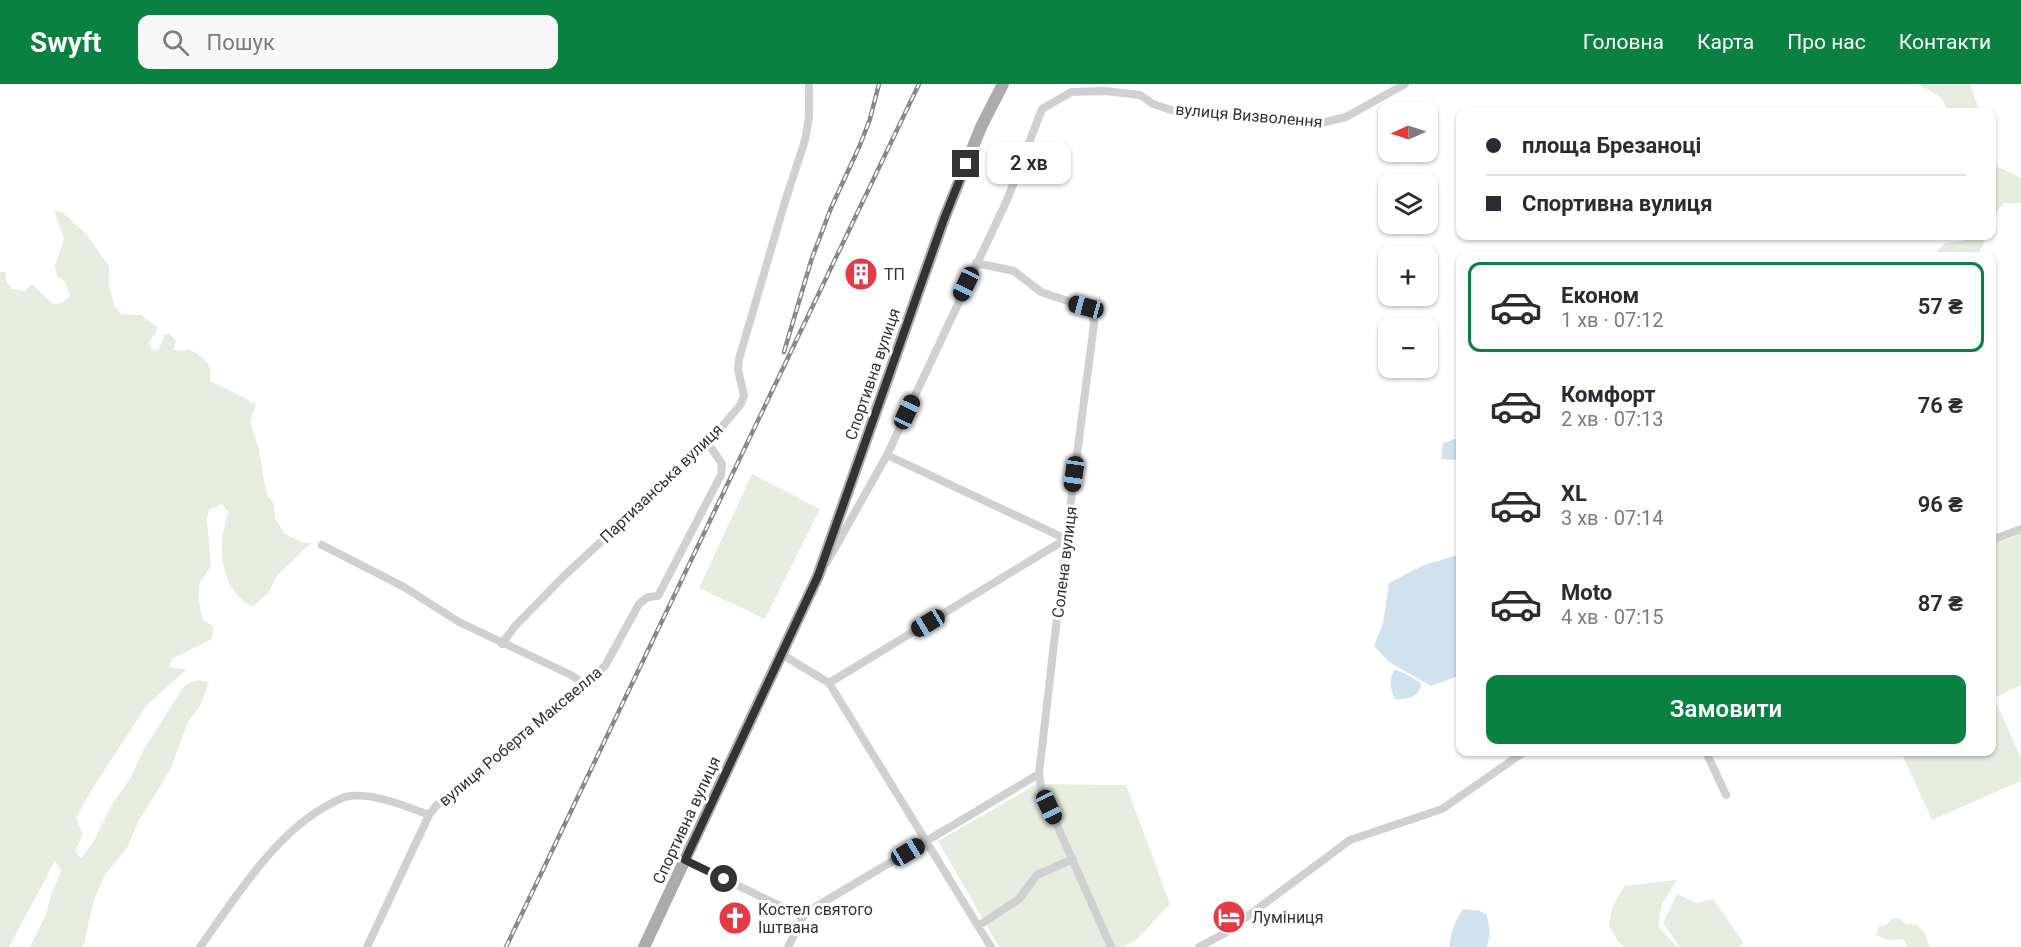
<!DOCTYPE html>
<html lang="uk">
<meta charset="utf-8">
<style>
:root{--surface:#fff;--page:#f7f7f7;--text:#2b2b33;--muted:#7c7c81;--line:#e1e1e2;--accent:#0b8043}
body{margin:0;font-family:Roboto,sans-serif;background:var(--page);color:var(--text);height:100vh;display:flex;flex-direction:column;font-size:22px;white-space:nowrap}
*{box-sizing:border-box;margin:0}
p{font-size:20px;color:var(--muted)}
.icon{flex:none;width:33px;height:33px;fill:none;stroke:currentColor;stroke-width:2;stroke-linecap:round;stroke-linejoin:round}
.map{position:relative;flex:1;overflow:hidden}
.sheet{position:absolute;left:1456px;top:168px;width:540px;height:504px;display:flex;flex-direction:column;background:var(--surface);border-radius:12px;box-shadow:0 2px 4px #0004}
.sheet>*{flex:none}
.guide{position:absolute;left:1456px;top:24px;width:540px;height:132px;border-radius:12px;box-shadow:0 2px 4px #0004;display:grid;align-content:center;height:132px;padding:0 30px;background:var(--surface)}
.needle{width:39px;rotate:267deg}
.tools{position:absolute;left:1378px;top:18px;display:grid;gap:12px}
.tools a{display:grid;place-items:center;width:60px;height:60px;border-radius:12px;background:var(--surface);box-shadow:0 2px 4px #0004;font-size:30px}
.end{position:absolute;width:27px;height:27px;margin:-14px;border:8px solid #333;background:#fff;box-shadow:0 0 0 3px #fff}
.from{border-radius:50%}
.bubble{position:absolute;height:42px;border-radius:12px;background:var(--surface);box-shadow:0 2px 4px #0004;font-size:20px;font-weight:600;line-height:42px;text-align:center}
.car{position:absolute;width:18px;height:36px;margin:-18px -9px;border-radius:8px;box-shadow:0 0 4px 2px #0007;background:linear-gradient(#222 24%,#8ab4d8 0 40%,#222 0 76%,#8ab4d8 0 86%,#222 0)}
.guide b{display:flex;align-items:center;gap:21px;height:57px;font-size:22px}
.guide b+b{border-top:2px solid var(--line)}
.guide i{width:15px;height:15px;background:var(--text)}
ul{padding:10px 0 0;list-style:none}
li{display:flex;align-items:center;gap:18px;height:90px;margin:0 12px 9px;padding:0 18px;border:3px solid transparent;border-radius:12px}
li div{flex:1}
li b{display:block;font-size:22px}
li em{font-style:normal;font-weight:600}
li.selected{border-color:var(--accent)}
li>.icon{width:54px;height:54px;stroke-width:1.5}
.button{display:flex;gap:12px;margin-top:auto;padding:12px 30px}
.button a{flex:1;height:69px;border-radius:12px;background:var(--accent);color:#fff;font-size:24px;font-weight:600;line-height:69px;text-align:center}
header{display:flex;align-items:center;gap:36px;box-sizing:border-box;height:84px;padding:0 30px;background:var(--accent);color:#fff}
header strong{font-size:28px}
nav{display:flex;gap:33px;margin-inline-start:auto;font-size:21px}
.search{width:420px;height:54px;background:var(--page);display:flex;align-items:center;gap:15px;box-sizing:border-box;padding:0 21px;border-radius:12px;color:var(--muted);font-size:22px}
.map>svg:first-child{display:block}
.green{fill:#e6ecdf}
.water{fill:#cfe2ee}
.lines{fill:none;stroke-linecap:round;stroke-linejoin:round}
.street{stroke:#d0d0d0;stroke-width:8}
.primary{stroke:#ababab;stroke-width:12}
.rail-casing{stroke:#888;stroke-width:4.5}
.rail{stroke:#fff;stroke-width:2;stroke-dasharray:7;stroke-linecap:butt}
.route{stroke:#333;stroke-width:8}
.labels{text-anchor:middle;stroke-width:6;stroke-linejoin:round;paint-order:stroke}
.street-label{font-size:16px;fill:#333;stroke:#fff}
.poi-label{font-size:16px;fill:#333;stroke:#fff;text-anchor:start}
</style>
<header>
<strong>Swyft</strong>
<div class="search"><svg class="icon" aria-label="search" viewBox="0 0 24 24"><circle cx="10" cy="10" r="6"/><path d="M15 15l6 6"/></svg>Пошук</div>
<nav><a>Головна</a><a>Карта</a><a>Про нас</a><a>Контакти</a></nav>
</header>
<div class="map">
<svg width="2021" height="863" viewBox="0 0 2021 863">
<rect width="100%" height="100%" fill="#fff"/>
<path class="green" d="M 1917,0 L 1970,0 L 1978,23 L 1977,28 L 1948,28 L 1942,14 Z
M 1992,80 L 2021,94 L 2021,119 L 2004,119 L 1996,128 L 1992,137 Z
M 54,126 L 64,129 L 87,151 L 109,182 L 109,202 L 115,223 L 122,230 L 141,231 L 157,243 L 157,247 L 149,258 L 150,263 L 154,267 L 159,265 L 165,250 L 170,250 L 176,257 L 173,266 L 184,267 L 189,265 C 204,274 213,278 210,297 L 256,320 L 250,338 L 259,365 L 265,403 L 268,412 L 274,420 L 275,434 L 285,450 L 301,458 L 311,459 L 277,492 L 268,509 L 253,522 C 230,514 221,484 222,461 C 222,450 226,439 228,428 L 222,420 L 209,426 L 207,435 L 211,482 L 200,498 L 198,508 L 201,529 L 204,537 L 213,542 L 212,555 L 172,575 L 169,583 L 186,586 L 147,621 L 92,705 L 76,734 L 83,750 L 75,767 L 81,774 L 94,757 L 111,722 L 130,695 L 143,667 L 182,605 C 191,596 196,595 209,598 L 200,622 L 188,638 L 170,686 L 138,738 L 127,764 L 106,789 L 94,816 L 83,863 L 30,863 L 46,831 L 51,811 L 61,787 L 55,777 L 9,863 L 0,863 L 0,188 L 6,188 L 6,197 L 12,205 L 25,207 L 32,200 L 53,220 L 62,219 L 70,212 L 65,198 L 57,192 L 55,182 L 64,155 Z
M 1968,152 L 1987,152 L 1977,172 L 1937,172 L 1938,166 L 1945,159 L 1963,157 Z
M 752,390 L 820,425 L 765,535 L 699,504 Z
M 2021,447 L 2021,601 L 1994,614 L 2021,674 L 2021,697 L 1932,736 L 1901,668 L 1992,668 L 1992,461 L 2016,452 L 2014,450 Z
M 1037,700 L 1126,701 L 1170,820 L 1136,856 L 1122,863 L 999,863 L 938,757 Z
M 1677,796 L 1662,820 L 1658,842 L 1677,863 L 1627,863 L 1619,859 L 1609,842 L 1612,824 L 1624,802 Z
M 1677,810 L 1697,819 L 1713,815 L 1744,859 L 1738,863 L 1680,863 L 1663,839 Z
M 1892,834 L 1900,834 L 1906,840 L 1917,841 L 1925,849 L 1929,863 L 1908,863 L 1903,855 L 1888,856 L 1876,851 L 1879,842 L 1886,841 Z"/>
<path class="water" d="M 1461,353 L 1461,376 L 1441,375 L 1443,359 Z
M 1461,470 L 1461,591 L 1431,602 L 1389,578 L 1374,562 L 1383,539 L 1389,499 L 1424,481 Z
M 1394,586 L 1402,588 L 1421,599 C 1420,613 1408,616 1395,615 C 1390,605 1389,597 1394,586 Z
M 1463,825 L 1480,827 L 1487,831 L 1490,849 L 1487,863 L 1450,863 C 1449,851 1456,835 1463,825 Z"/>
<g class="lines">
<path class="street" d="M 887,371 L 1066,455
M 1992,456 L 2021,445
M 322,461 L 404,503 L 459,538 L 571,591 L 584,600
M 827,478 L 887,371 L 1007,116 L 1042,25 L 1071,8 L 1105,7 L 1140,11 L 1153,20 L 1171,26 L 1321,39 L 1346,33 L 1405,0
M 502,560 L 515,542 L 565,491 L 708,359 L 741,320 L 744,311 L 738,286 L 739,275 L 784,121 L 805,56 L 809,33 L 809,1
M 783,571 L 829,599 L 991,863
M 829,599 L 1066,455
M 1706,668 L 1726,711
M 1039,690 L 1041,705 L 1111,863
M 685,776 L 803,833
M 978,842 L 1019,815 L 1037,791 L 1073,775
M 200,863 C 236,813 276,747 332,719 C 336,717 341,714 345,713 C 369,707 406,722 429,731
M 367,863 L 429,731 L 436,722 L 605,582 L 639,520 L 648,513 L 658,512 L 721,391 L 722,380 L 708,359
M 788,863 L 803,833 L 812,825 L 1039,690 L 1066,455 L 1094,240 L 1093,230 L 1086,223 L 1041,208 L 1014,187 L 976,179
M 1199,863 L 1225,849 L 1350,756 L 1442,725 L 1524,668"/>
<path class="primary" d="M 644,863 L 818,492 L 944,135 L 981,43 L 1003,0"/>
<g class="rail-casing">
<path id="rail" d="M 784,268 L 812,174 L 831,124 L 860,61 L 870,35 L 879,0
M 506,863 L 919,0"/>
</g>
<use href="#rail" class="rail"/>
</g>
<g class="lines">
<path class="route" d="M 724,795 L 685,776 L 818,492 L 944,135 L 966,80"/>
</g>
<defs>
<g id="building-disc" transform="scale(1.725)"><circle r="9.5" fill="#e63946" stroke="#fff"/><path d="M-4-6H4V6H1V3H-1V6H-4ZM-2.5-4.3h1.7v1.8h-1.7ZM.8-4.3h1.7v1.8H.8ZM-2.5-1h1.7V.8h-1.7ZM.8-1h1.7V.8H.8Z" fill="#fff"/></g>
<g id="hotel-disc" transform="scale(1.725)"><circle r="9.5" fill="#e63946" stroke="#fff"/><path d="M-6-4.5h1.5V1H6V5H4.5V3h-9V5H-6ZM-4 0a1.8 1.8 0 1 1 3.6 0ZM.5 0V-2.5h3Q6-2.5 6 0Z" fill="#fff"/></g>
<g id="church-disc" transform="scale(1.725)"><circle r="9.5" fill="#e63946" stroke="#fff"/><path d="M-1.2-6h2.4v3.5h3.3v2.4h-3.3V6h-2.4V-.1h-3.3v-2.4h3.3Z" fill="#fff"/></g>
</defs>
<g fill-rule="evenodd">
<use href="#building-disc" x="861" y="190"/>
<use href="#hotel-disc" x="1229" y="833"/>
<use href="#church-disc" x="735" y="834"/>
</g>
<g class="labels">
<g class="street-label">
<text transform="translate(1249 31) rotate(5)" y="6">вулиця Визволення</text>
<text transform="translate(872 290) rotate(-71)" y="6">Спортивна вулиця</text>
<text transform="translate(661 399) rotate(-44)" y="6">Партизанська вулиця</text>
<text transform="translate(1064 478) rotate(-83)" y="6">Солена вулиця</text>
<text transform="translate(520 652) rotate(-40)" y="6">вулиця Роберта Максвелла</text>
<text transform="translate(686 736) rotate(-65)" y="6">Спортивна вулиця</text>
</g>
<g class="poi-label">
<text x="884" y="196">ТП</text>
<text x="758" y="831">Костел святого<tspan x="758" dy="18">Іштвана</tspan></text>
<text x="1252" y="839">Луміниця</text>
</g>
</g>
</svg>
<div class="tools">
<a><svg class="needle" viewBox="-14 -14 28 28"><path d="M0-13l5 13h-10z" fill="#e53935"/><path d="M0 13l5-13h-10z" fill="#7c7c81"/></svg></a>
<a><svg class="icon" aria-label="layers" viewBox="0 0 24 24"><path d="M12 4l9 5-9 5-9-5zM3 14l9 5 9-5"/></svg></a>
<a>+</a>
<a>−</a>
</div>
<i class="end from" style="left:724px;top:795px"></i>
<i class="end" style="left:966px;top:80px"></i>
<div class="bubble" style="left:987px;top:58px;width:84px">2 хв</div>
<i class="car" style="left:966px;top:200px;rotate:205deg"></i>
<i class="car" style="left:1086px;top:223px;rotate:285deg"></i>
<i class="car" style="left:907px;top:328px;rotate:25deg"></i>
<i class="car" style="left:1074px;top:390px;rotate:188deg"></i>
<i class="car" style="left:928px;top:539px;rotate:239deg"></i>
<i class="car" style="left:1049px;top:723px;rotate:155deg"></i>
<i class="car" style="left:908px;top:768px;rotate:59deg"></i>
<div class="guide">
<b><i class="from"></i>площа Брезаноці</b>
<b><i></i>Спортивна вулиця</b>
</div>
<section class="sheet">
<ul>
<li class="selected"><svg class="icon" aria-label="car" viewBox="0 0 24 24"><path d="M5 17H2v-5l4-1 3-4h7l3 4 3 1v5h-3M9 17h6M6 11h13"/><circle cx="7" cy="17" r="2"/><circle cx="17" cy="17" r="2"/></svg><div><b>Економ</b><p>1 хв · 07:12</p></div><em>57 ₴</em></li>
<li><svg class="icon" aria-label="car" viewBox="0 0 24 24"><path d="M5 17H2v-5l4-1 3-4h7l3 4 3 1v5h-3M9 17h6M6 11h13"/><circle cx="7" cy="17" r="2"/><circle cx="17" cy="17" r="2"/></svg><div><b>Комфорт</b><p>2 хв · 07:13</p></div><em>76 ₴</em></li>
<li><svg class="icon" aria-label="car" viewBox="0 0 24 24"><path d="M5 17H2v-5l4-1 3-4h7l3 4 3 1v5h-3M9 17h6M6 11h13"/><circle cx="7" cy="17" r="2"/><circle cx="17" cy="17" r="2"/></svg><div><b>XL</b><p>3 хв · 07:14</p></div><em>96 ₴</em></li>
<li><svg class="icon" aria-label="car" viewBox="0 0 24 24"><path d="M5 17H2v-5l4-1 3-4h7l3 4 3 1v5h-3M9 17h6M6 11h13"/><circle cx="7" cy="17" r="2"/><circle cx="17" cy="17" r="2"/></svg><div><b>Moto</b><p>4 хв · 07:15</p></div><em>87 ₴</em></li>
</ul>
<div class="button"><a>Замовити</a></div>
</section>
</div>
